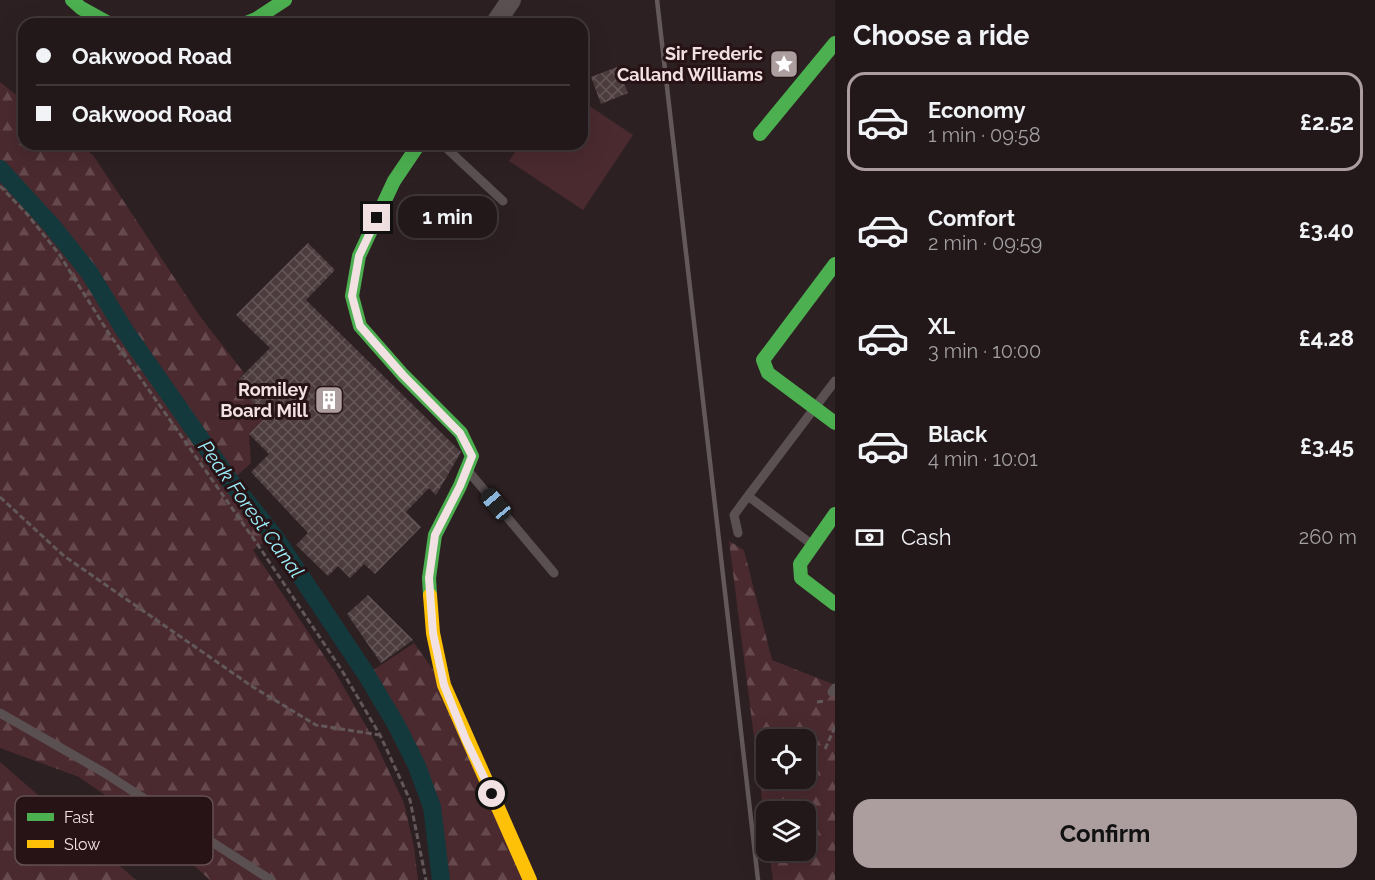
<!DOCTYPE html>
<meta charset="utf-8">
<style>
:root{--surface:#22181a;--page:#2a2123;--text:#f1f3f6;--muted:#a2a0a2;--line:#3f3739;--accent:#ac9d9f}
body{margin:0;font-family:Raleway,sans-serif;background:var(--page);color:var(--text);height:100vh;display:flex;flex-direction:column;font-size:22px;white-space:nowrap}
*{box-sizing:border-box;margin:0}
p{font-size:20px;color:var(--muted)}
.icon{flex:none;width:33px;height:33px;fill:none;stroke:currentColor;stroke-width:2;stroke-linecap:round;stroke-linejoin:round}
.map{position:relative;flex:1;overflow:hidden}
.sheet{display:flex;flex-direction:column;background:var(--surface);width:540px}
.sheet>*{flex:none}
.top-card{position:absolute;left:18px;top:18px;width:570px;height:132px;border-radius:18px;box-shadow:0 6px 24px #0002,0 0 0 2px var(--line);display:grid;align-content:center;height:132px;padding:0 18px;background:var(--surface)}
.controls{position:absolute;left:756px;top:729px;display:grid;gap:12px}
.controls a{display:grid;place-items:center;width:60px;height:60px;border-radius:12px;background:var(--surface);box-shadow:0 6px 24px #0002,0 0 0 2px var(--line);font-size:30px}
.end{position:absolute;width:27px;height:27px;margin:-14px;border:8px solid #f1e1e3;background:#111;box-shadow:0 0 0 3px #111}
.from{border-radius:50%}
.bubble{position:absolute;height:42px;border-radius:18px;background:var(--surface);box-shadow:0 6px 24px #0002,0 0 0 2px var(--line);font-size:20px;font-weight:700;line-height:42px;text-align:center}
.car{position:absolute;width:18px;height:36px;margin:-18px -9px;border-radius:8px;box-shadow:0 0 4px 2px #0007;background:linear-gradient(#222 24%,#8ab4d8 0 40%,#222 0 76%,#8ab4d8 0 86%,#222 0)}
.top-card b{display:flex;align-items:center;gap:21px;height:57px;font-size:22px}
.top-card b+b{border-top:2px solid var(--line)}
.top-card i{width:15px;height:15px;background:var(--text)}
ul{padding:0;list-style:none}
li{display:flex;align-items:center;gap:18px;height:99px;margin:0 12px 9px;padding:0 6px;border:3px solid transparent;border-radius:18px}
li div{flex:1}
li b{display:block;font-size:22px}
li em{font-style:normal;font-weight:700}
li.current{border-color:var(--accent)}
li>.icon{width:54px;height:54px;stroke-width:1.5}
h2{padding:0 18px;font-size:27px;line-height:72px}
.pay{display:flex;align-items:center;gap:15px;height:66px;padding:0 18px;font-size:22px}
.pay p{margin-inline-start:auto}
.action{display:flex;gap:12px;margin-top:auto;padding:12px 18px}
.action a{flex:1;height:69px;border-radius:18px;background:var(--accent);color:#111;font-size:24px;font-weight:700;line-height:69px;text-align:center}
main{display:flex;flex:1;min-height:0}
.map>svg:first-child{display:block}
.forest{fill:url(#forest-firs);fill-rule:evenodd}
.pitch{fill:#4a2a2f}
.lines{fill:none;stroke-linecap:round;stroke-linejoin:round}
.canal{stroke:#14393c;stroke-width:18}
.building{fill:url(#building-cross-hatch)}
.path{stroke:#62585a;stroke-width:3;stroke-dasharray:6 3;stroke-linecap:butt}
.lane{stroke:#5a5052;stroke-width:9}
.street{stroke:#5a5052;stroke-width:20}
.fast{stroke:#4caf50;stroke-width:14}
.slow{stroke:#ffc107;stroke-width:14}
.rail{stroke:#63585a;stroke-width:4.5}
.route{stroke:#f1e1e3;stroke-width:8}
.labels{text-anchor:middle;stroke-width:6;stroke-linejoin:round;paint-order:stroke}
.poi-label{font-size:18px;font-weight:bold;fill:#f1e1e3;stroke:#271215;text-anchor:end}
.water-label{font-size:20px;font-style:italic;fill:#9af1fc;stroke:#271215}
.key{fill:#271215;stroke:#645053;stroke-width:1.5}
.key-label{font-size:16px;fill:#f1e1e3}
</style>
<main>
<div class="map">
<svg width="835" height="880" viewBox="0 0 835 880">
<defs>
<pattern id="forest-firs" width="22" height="20" patternUnits="userSpaceOnUse" patternTransform="scale(1.5)"><rect width="22" height="20" fill="#4a2a2f"/><path d="M5 1l3.5 6h-7zM16 11l3.5 6h-7z" fill="#65494d"/></pattern>
<pattern id="building-cross-hatch" width="8" height="8" patternUnits="userSpaceOnUse" patternTransform="scale(1.5)"><rect width="8" height="8" fill="#4c3c3e"/><path d="M0 0l8 8M0 8l8-8" fill="none" stroke="#66585a"/></pattern>
</defs>
<rect width="100%" height="100%" fill="#2d2022"/>
<path class="forest" d="M 0,82 L 24,101 L 24,144 L 78,144 L 93,155 L 199,315 L 244,373 L 234,384 L 267,416 L 249,434 L 251,463 L 230,482 L 274,536 L 253,550 L 335,672 L 374,740 L 404,803 L 414,847 L 418,880 L 210,880 L 153,828 L 79,777 L 0,748 Z
M 729,541 L 744,550 L 772,660 L 835,685 L 835,880 L 773,880 L 769,851 L 806,850 L 806,812 L 766,812 L 766,831 ZM 766,740 L 806,740 L 806,778 L 766,778 Z
M 414,643 L 444,685 L 530,880 L 441,880 C 438,856 438,830 432,807 C 420,759 391,716 366,675 Z
M 0,762 L 136,880 L 0,880 Z"/>
<path class="pitch" d="M 582,101 L 633,135 L 583,210 L 509,161 L 521,144 L 582,144 Z"/>
<g class="lines">
<path class="canal" d="M 0,169 L 52,226 L 89,272 L 125,331 L 230,481 L 274,536 L 366,674 L 397,726 L 417,766 L 432,807 L 441,880"/>
</g>
<path class="building" d="M 617,67 L 628,93 L 601,104 L 591,77 Z
M 308,243 L 335,270 L 306,300 L 461,452 L 436,495 L 429,488 L 406,512 L 421,527 L 375,574 L 364,564 L 350,578 L 338,566 L 328,576 L 296,545 L 308,533 L 251,472 L 269,454 L 249,434 L 267,416 L 234,384 L 270,348 L 236,315 Z
M 368,595 L 413,640 L 381,663 L 347,614 Z"/>
<g class="lines">
<path class="path" d="M 0,186 L 27,214 L 59,254 L 108,332 L 258,545 L 341,669 L 380,735 L 410,800 L 426,880
M 0,497 L 64,556 L 253,687 L 316,725 L 380,735
M 817,702 L 826,701
M 825,749 L 835,727"/>
<path class="lane" d="M 442,144 L 503,201
M 469,472 L 554,573
M 738,533 L 734,515 L 748,496
M 810,543 L 748,496 L 835,381
M 832,692 L 835,688
M 0,713 L 103,772 L 271,880"/>
<path class="street" d="M 495,24 L 511,0"/>
<path class="fast" d="M 72,0 L 81,8 L 110,24
M 244,24 L 256,19 L 285,0
M 760,134 L 835,43
M 419,144 L 394,181 L 359,256 L 352,296 L 360,326 L 403,375 L 461,433 L 472,456 L 460,486 L 435,535 L 429,578 L 430,595
M 835,264 L 763,360 L 768,373 L 835,423
M 835,514 L 800,564 L 801,578 L 835,604"/>
<path class="slow" d="M 430,595 L 433,633 L 444,685 L 530,880"/>
<path class="rail" d="M 657,0 L 758,880"/>
</g>
<g class="lines">
<path class="route" d="M 377,218 L 359,256 L 352,296 L 360,326 L 403,375 L 460,433 L 472,456 L 460,486 L 435,535 L 429,578 L 433,633 L 444,685 L 466,740 L 492,794"/>
</g>
<defs>
<g id="sight-square" transform="scale(1.5)"><rect x="-9" y="-9" width="18" height="18" rx="4" fill="#ac9d9f" stroke="#271215"/><path d="M0-6L1.8-2.2L6-1.7L2.9 1.2L3.7 5.4L0 3.3L-3.7 5.4L-2.9 1.2L-6-1.7L-1.8-2.2Z" fill="#fff"/></g>
<g id="building-square" transform="scale(1.5)"><rect x="-9" y="-9" width="18" height="18" rx="4" fill="#ac9d9f" stroke="#271215"/><path d="M-4-6H4V6H1V3H-1V6H-4ZM-2.5-4.3h1.7v1.8h-1.7ZM.8-4.3h1.7v1.8H.8ZM-2.5-1h1.7V.8h-1.7ZM.8-1h1.7V.8H.8Z" fill="#fff"/></g>
</defs>
<g fill-rule="evenodd">
<use href="#sight-square" x="784" y="64"/>
<use href="#building-square" x="329" y="400"/>
</g>
<g class="labels">
<g class="poi-label">
<text x="763" y="60">Sir Frederic<tspan x="763" dy="21">Calland Williams</tspan></text>
<text x="308" y="396">Romiley<tspan x="308" dy="21">Board Mill</tspan></text>
</g>
<g class="water-label">
<text transform="translate(251 509) rotate(54)" y="7">Peak Forest Canal</text>
</g>
</g>
<rect x="15" y="796" width="198" height="69" rx="9" class="key"/>
<rect x="27" y="813" width="27" height="8" fill="#4caf50"/>
<rect x="27" y="840" width="27" height="8" fill="#ffc107"/>
<g class="key-label">
<text x="64" y="823">Fast</text>
<text x="64" y="850">Slow</text>
</g>
</svg>
<div class="controls">
<a><svg class="icon" aria-label="locate" viewBox="0 0 24 24"><circle cx="12" cy="12" r="6"/><path d="M12 2v4M12 18v4M2 12h4M18 12h4"/></svg></a>
<a><svg class="icon" aria-label="layers" viewBox="0 0 24 24"><path d="M12 4l9 5-9 5-9-5zM3 14l9 5 9-5"/></svg></a>
</div>
<i class="end from" style="left:492px;top:794px"></i>
<i class="end" style="left:377px;top:218px"></i>
<div class="bubble" style="left:398px;top:196px;width:99px">1 min</div>
<i class="car" style="left:496px;top:504px;rotate:320deg"></i>
<div class="top-card">
<b><i class="from"></i>Oakwood Road</b>
<b><i></i>Oakwood Road</b>
</div>
</div>
<section class="sheet">
<h2>Choose a ride</h2>
<ul>
<li class="current"><svg class="icon" aria-label="car" viewBox="0 0 24 24"><path d="M5 17H2v-5l4-1 3-4h7l3 4 3 1v5h-3M9 17h6M6 11h13"/><circle cx="7" cy="17" r="2"/><circle cx="17" cy="17" r="2"/></svg><div><b>Economy</b><p>1 min · 09:58</p></div><em>£2.52</em></li>
<li><svg class="icon" aria-label="car" viewBox="0 0 24 24"><path d="M5 17H2v-5l4-1 3-4h7l3 4 3 1v5h-3M9 17h6M6 11h13"/><circle cx="7" cy="17" r="2"/><circle cx="17" cy="17" r="2"/></svg><div><b>Comfort</b><p>2 min · 09:59</p></div><em>£3.40</em></li>
<li><svg class="icon" aria-label="car" viewBox="0 0 24 24"><path d="M5 17H2v-5l4-1 3-4h7l3 4 3 1v5h-3M9 17h6M6 11h13"/><circle cx="7" cy="17" r="2"/><circle cx="17" cy="17" r="2"/></svg><div><b>XL</b><p>3 min · 10:00</p></div><em>£4.28</em></li>
<li><svg class="icon" aria-label="car" viewBox="0 0 24 24"><path d="M5 17H2v-5l4-1 3-4h7l3 4 3 1v5h-3M9 17h6M6 11h13"/><circle cx="7" cy="17" r="2"/><circle cx="17" cy="17" r="2"/></svg><div><b>Black</b><p>4 min · 10:01</p></div><em>£3.45</em></li>
</ul>
<div class="pay"><svg class="icon" aria-label="cash" viewBox="0 0 24 24"><path d="M3 7h18v10H3z"/><circle cx="12" cy="12" r="2"/></svg>Cash<p>260 m</p></div>
<div class="action"><a>Confirm</a></div>
</section>
</main>
